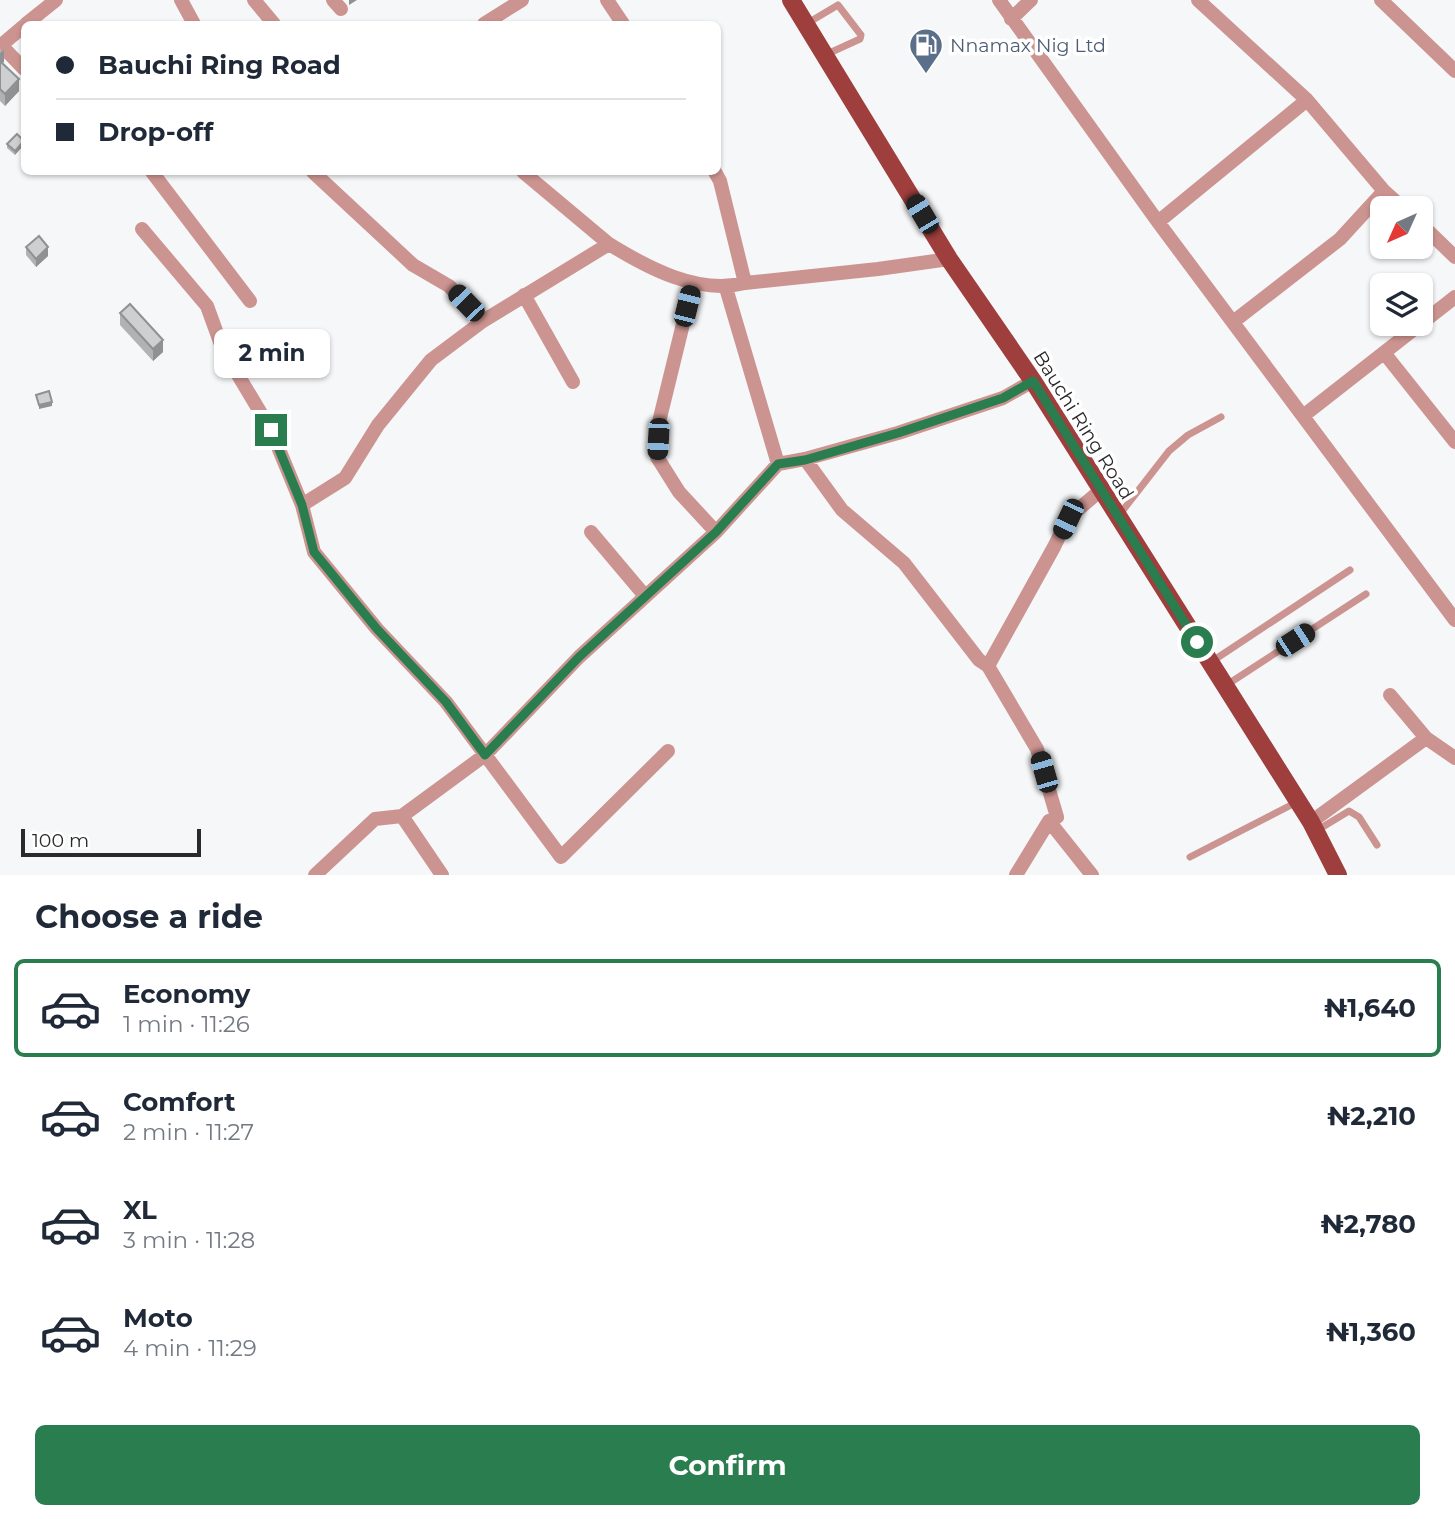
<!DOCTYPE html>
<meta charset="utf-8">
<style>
:root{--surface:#fff;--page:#f2f2f3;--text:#1f2937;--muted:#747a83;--line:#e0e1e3;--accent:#2a7d4f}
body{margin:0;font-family:Montserrat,sans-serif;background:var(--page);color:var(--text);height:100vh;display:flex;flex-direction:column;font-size:26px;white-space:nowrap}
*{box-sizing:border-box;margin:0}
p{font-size:23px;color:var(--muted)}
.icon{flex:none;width:38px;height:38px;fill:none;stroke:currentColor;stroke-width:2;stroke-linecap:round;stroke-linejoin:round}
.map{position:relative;height:875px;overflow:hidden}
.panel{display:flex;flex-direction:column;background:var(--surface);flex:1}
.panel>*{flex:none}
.top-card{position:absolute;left:21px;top:21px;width:700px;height:154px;border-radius:10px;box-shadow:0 2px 5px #0004;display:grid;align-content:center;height:154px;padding:0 35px;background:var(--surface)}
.needle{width:46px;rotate:225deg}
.tools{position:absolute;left:1370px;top:196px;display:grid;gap:14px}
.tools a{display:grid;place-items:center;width:63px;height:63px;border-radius:10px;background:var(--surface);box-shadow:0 2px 5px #0004;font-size:35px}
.scale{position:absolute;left:21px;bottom:18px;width:180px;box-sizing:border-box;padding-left:7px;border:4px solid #2a2a2a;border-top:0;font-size:19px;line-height:24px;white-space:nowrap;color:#2a2a2a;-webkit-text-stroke:5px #fff;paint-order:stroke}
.end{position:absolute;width:32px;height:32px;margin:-16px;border:9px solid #2a7d4f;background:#fff;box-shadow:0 0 0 4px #fff}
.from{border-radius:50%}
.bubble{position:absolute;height:49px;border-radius:10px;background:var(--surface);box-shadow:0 2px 5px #0004;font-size:23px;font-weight:700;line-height:49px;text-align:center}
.car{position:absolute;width:21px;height:42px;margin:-21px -10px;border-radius:9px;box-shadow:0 0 5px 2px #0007;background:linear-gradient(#222 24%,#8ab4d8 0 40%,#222 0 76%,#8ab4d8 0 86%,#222 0)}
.top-card b{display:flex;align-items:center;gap:24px;height:66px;font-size:26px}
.top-card b+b{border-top:2px solid var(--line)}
.top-card i{width:18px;height:18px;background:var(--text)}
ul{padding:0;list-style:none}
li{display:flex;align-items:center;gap:21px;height:98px;margin:0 14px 10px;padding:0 21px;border:4px solid transparent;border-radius:10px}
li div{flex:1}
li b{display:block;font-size:26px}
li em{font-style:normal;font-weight:700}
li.active{border-color:var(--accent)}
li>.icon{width:63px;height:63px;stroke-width:1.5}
h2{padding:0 35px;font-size:32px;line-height:84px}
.cta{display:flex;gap:14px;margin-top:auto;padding:14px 35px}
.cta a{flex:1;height:80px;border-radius:10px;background:var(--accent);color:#fff;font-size:28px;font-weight:700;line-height:80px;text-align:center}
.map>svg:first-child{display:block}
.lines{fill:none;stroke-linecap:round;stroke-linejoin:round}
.service{stroke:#cc9490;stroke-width:7}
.minor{stroke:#cc9490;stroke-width:14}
.primary{stroke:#9e3e3d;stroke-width:18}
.wall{fill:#b1b2b3}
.shaded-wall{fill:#909192}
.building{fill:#cecfd0;stroke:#909192;stroke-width:2}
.route{stroke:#2a7d4f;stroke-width:9}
.labels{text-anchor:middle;stroke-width:7;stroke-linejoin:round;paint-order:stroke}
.service-label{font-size:19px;fill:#4e5e75;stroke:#fff;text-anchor:start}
.street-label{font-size:19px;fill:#2a2a2a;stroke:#fff}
</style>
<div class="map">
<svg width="1455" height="875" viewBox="0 0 1455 875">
<rect width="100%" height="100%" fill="#f6f7f8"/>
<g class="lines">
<path class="service" d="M 806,24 L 838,5 L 861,35 L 860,39 L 825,55
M 1120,514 L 1169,451 L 1188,435 L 1221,417
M 1211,662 L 1350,570
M 1225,686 L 1366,594
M 1316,831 L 1349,811 L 1359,817 L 1377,845
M 1190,857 L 1297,802"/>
<path class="minor" d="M 181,0 L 194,24
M 254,0 L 274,24
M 333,0 L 341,9
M 607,0 L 623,24
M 999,0 L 1158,222 L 1455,620
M 1198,0 L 1307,100 L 1384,191 L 1403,208
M 1381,0 L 1455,71
M 1011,19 L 1031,0
M 26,24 L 56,0
M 484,24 L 522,0
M 1,45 L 24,69
M 0,46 L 24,26
M 152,172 L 250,301
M 313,172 L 413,265 L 449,286 L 483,321
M 523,172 L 609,244
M 715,172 L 720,181 L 745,283
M 1158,222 L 1307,100
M 1421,224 L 1455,257
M 142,229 L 207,306 L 223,350 L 271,430 L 302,505 L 314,552 L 377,629 L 446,702 L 561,857 L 668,751
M 693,283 L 659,422 L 657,457 L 679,492 L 716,532
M 726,288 L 778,464
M 524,295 L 573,382
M 1233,322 L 1340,239 L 1384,191
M 1385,354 L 1455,442
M 1303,416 L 1455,297
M 805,459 L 842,510 L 904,563 L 979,660 L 988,666
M 302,505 L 345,478 L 378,425 L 431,360 L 483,321 L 609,244 C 648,268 698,295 745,283 L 878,269 L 949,259
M 591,532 L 645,596
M 1390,695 L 1426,738
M 402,816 L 442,875
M 1049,821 L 1092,875
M 1311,822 L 1426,738 L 1455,758
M 315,875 L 375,819 L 402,816 L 485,755 L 579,657 L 716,532 L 778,464 L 805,459 L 898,433 L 1003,398 L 1033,381
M 1016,875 L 1049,821 L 1057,817 L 1037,749 L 988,666 L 1054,547 L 1068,518 L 1101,490"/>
<path class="primary" d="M 791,0 L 949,259 L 1033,381 L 1311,822 L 1338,875"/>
</g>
<path class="wall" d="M 0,46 L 4,62 L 2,63 L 19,91 L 5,106 L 0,101 Z
M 17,134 L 15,155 L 7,148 L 7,144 Z
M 26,247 L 48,256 L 36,267 L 26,255 Z
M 120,313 L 163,352 L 153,361 L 120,325 Z"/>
<path class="shaded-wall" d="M 349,0 L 357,0 L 349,5 Z
M 4,50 L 4,62 L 1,64 L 0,72 L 0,53 Z
M 19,79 L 19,91 L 5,106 L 5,94 Z
M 24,141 L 24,145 L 15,155 L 15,151 Z
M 48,247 L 48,256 L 36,267 L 36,259 Z
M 163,340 L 163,352 L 153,361 L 153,349 Z
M 52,402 L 52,406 L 39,409 L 39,405 Z"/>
<path class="building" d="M 0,61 L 19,79 L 5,94 L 0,89 Z
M 17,134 L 24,141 L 15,151 L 7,144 Z
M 39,236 L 48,247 L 36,259 L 26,247 Z
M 130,304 L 163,340 L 153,349 L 120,313 Z
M 49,391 L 52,402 L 39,405 L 36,395 Z"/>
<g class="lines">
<path class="route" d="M 271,430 L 302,505 L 314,552 L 377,629 L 446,702 L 485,755 L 579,657 L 716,532 L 778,464 L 805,460 L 898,433 L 1003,398 L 1033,381 L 1197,642"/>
</g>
<defs>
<g id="fuel-pin" transform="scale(1.75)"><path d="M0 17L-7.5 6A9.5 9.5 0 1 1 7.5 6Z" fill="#5c6f8a" stroke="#fff"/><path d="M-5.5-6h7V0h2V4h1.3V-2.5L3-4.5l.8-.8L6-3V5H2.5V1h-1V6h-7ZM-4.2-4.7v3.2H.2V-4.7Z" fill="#fff"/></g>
</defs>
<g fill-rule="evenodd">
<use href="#fuel-pin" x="926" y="45"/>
</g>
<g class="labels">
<g class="service-label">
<text x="950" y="52">Nnamax Nig Ltd</text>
</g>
<g class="street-label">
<text transform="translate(1084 425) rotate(58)" y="7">Bauchi Ring Road</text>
</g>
</g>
</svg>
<div class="tools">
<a><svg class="needle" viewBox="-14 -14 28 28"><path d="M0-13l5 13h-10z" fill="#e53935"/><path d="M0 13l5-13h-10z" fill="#747a83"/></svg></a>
<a><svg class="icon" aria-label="layers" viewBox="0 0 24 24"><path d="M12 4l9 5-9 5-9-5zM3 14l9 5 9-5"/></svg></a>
</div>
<div class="scale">100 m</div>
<i class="end from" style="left:1197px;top:642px"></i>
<i class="end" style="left:271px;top:430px"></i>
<div class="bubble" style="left:214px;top:329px;width:116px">2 min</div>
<i class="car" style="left:922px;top:214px;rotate:329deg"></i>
<i class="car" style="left:466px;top:303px;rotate:316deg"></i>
<i class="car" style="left:687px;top:306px;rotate:14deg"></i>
<i class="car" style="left:658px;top:439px;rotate:183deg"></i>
<i class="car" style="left:1068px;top:519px;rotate:205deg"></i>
<i class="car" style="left:1295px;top:640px;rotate:57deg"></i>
<i class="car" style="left:1044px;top:772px;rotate:344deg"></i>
<div class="top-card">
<b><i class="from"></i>Bauchi Ring Road</b>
<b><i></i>Drop-off</b>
</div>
</div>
<section class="panel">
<h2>Choose a ride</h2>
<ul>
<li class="active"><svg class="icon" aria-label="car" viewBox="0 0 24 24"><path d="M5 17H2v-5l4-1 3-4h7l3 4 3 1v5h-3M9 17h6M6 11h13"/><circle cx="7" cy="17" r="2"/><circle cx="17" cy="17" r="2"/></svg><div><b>Economy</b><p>1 min · 11:26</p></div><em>₦1,640</em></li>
<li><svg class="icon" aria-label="car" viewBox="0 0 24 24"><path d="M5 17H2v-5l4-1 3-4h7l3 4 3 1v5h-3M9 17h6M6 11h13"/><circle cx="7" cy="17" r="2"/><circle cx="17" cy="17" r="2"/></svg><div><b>Comfort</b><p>2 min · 11:27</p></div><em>₦2,210</em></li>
<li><svg class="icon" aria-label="car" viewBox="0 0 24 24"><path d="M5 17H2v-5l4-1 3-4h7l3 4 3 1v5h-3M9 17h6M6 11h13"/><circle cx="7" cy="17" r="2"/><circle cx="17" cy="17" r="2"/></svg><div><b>XL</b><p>3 min · 11:28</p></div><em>₦2,780</em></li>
<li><svg class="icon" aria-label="car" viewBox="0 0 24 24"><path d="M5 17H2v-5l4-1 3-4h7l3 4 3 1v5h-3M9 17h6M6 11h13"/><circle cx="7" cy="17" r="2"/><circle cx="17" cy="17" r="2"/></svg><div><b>Moto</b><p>4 min · 11:29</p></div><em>₦1,360</em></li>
</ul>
<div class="cta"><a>Confirm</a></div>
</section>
